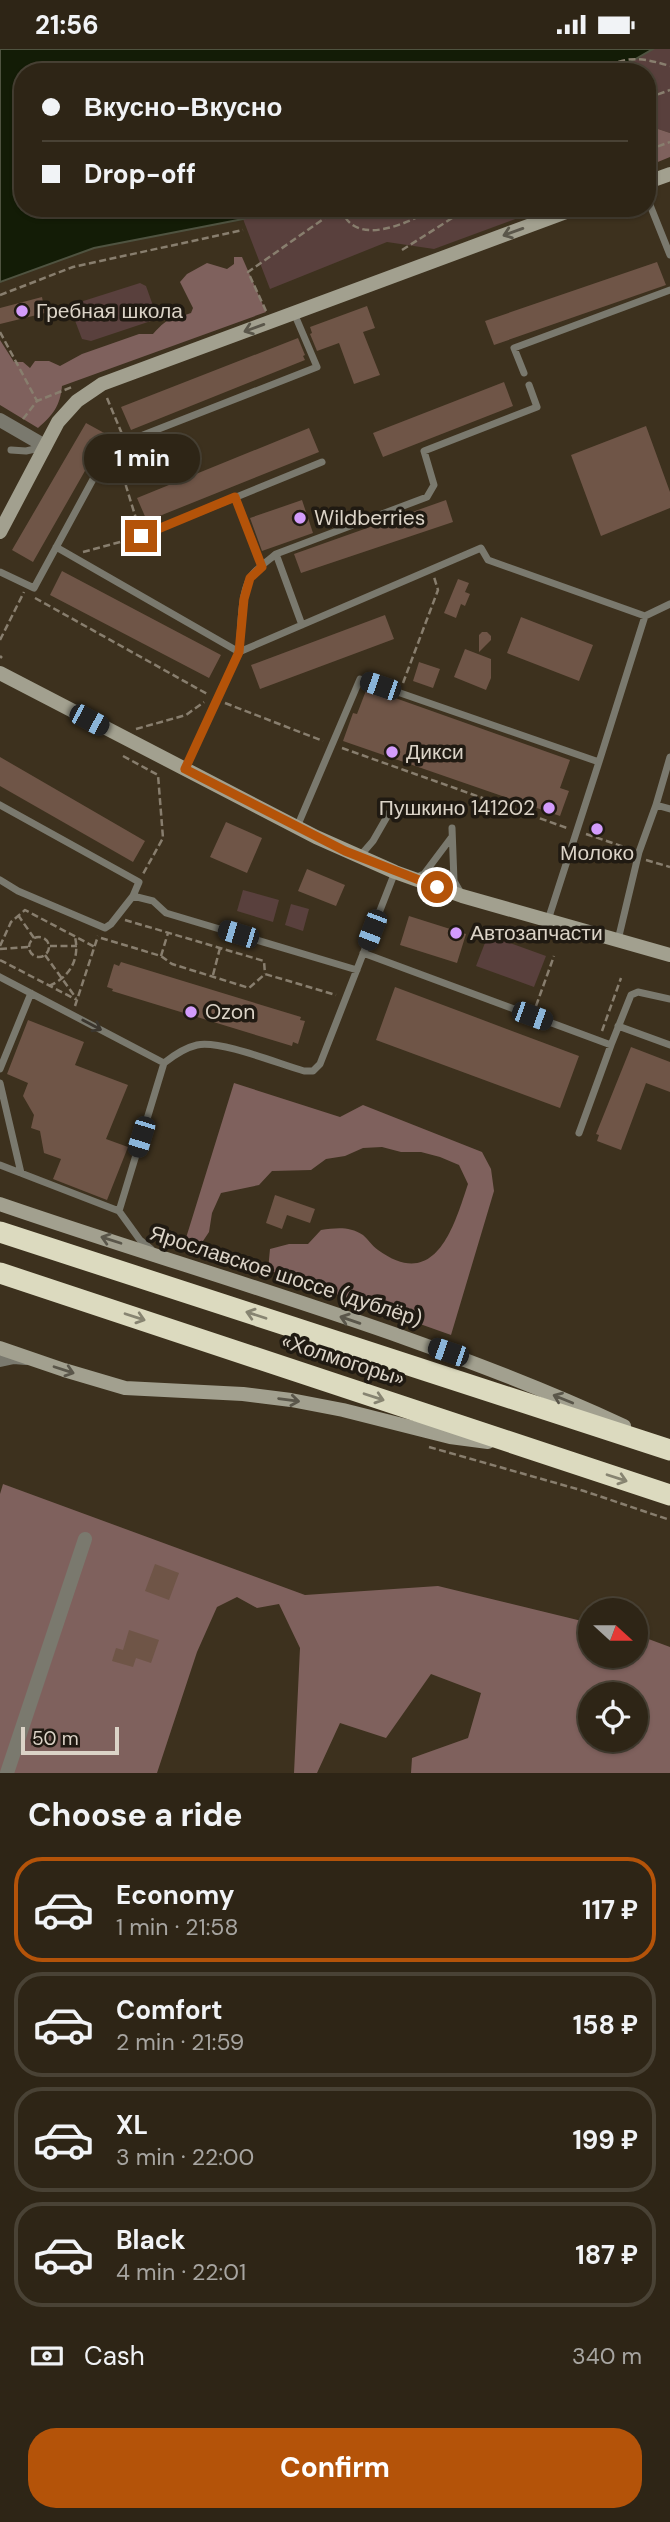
<!DOCTYPE html>
<meta charset="utf-8">
<style>
:root{--surface:#2e2516;--page:#3a3123;--text:#f1f3f6;--muted:#a7a5a1;--line:#494235;--accent:#b45309}
body{margin:0;font-family:"DM Sans",sans-serif;background:var(--page);color:var(--text);height:100vh;display:flex;flex-direction:column;font-size:26px;white-space:nowrap}
*{box-sizing:border-box;margin:0}
p{font-size:23px;color:var(--muted)}
.icon{flex:none;width:38px;height:38px;fill:none;stroke:currentColor;stroke-width:2;stroke-linecap:round;stroke-linejoin:round}
.map{position:relative;height:1724px;overflow:hidden}
.side{display:flex;flex-direction:column;background:var(--surface);flex:1}
.side>*{flex:none}
.hud{position:absolute;left:14px;top:14px;width:642px;height:154px;border-radius:28px;box-shadow:0 2px 5px #0004,0 0 0 2px var(--line);display:grid;align-content:center;height:154px;padding:0 28px;background:var(--surface)}
.needle{width:46px;rotate:111deg}
.buttons{position:absolute;left:578px;top:1549px;display:grid;gap:14px}
.buttons a{display:grid;place-items:center;width:70px;height:70px;border-radius:50%;background:var(--surface);box-shadow:0 2px 5px #0004,0 0 0 2px var(--line);font-size:35px}
.scale{position:absolute;left:21px;bottom:18px;width:98px;box-sizing:border-box;padding-left:7px;border:4px solid #dbd3c7;border-top:0;font-size:19px;line-height:24px;white-space:nowrap;color:#dbd3c7;-webkit-text-stroke:5px #201a12;paint-order:stroke}
.end{position:absolute;width:32px;height:32px;margin:-16px;border:9px solid #b45309;background:#fff;box-shadow:0 0 0 4px #fff}
.from{border-radius:50%}
.bubble{position:absolute;height:49px;border-radius:24px;background:var(--surface);box-shadow:0 2px 5px #0004,0 0 0 2px var(--line);font-size:23px;font-weight:700;line-height:49px;text-align:center}
.car{position:absolute;width:21px;height:42px;margin:-21px -10px;border-radius:9px;box-shadow:0 0 5px 2px #0007;background:linear-gradient(#222 24%,#8ab4d8 0 40%,#222 0 76%,#8ab4d8 0 86%,#222 0)}
.hud b{display:flex;align-items:center;gap:24px;height:66px;font-size:26px}
.hud b+b{border-top:2px solid var(--line)}
.hud i{width:18px;height:18px;background:var(--text)}
ul{padding:0;list-style:none}
li{display:flex;align-items:center;gap:21px;height:105px;margin:0 14px 10px;padding:0 14px;border:4px solid var(--line);border-radius:28px}
li div{flex:1}
li b{display:block;font-size:26px}
li em{font-style:normal;font-weight:700}
li.current{border-color:var(--accent)}
li>.icon{width:63px;height:63px;stroke-width:1.5}
h2{padding:0 28px;font-size:32px;line-height:84px}
.pay{display:flex;align-items:center;gap:18px;height:77px;padding:0 28px;font-size:26px}
.pay p{margin-inline-start:auto}
.cta{display:flex;gap:14px;margin-top:auto;padding:14px 28px}
.cta a{flex:1;height:80px;border-radius:28px;background:var(--accent);color:#fff;font-size:28px;font-weight:700;line-height:80px;text-align:center}
.status{display:flex;justify-content:space-between;align-items:center;height:49px;padding:0 35px;background:var(--surface);direction:ltr}
.status svg{height:19px;fill:currentColor}
.map>svg:first-child{display:block}
.green{fill:#59403d}
.forest{fill:#7f615d;fill-rule:evenodd}
.water{fill:#131c06;stroke:#4f5340;stroke-width:2}
.building{fill:#6f5547}
.lines{fill:none;stroke-linecap:round;stroke-linejoin:round}
.path{stroke:#887e6e;stroke-width:2.5;stroke-dasharray:7 3.5;stroke-linecap:butt}
.lane{stroke:#7a796e;stroke-width:7}
.street{stroke:#7a796e;stroke-width:14}
.secondary{stroke:#a2a08f;stroke-width:14}
.highway{stroke:#dcdabf;stroke-width:21}
.oneway{stroke:#5a564a}
.oneway2{stroke:#3b362e}
.oneway3{stroke:#878471}
.route{stroke:#b45309;stroke-width:9}
.poi-dot{fill:#d39cfc;stroke:#201a12;stroke-width:2.5}
.labels{text-anchor:middle;stroke-width:7;stroke-linejoin:round;paint-order:stroke}
.poi-label{font-size:21px;fill:#dbd3c7;stroke:#201a12;text-anchor:start}
.street-label{font-size:21px;fill:#dbd3c7;stroke:#201a12}
</style>
<div class="status"><b>21:56</b><svg viewBox="0 0 49 12"><path d="M0 12V9h3v3zM5 12V6h3v6zM10 12V3h3v9zM15 12V0h3v12zM26 1h20v11H26zM47 4h2v5h-2z"/></svg></div>
<div class="map">
<svg width="670" height="1724" viewBox="0 0 670 1724">
<rect width="100%" height="100%" fill="#3d311e"/>
<path class="green" d="M 653,0 L 670,0 L 670,84 L 655,79 L 648,84 L 648,23 L 613,23 Z
M 278,159 L 545,159 L 434,200 L 387,193 L 270,240 L 243,170 Z
M 140,234 L 146,237 L 156,265 L 151,272 L 91,292 L 82,290 L 71,261 L 77,254 Z
M 243,841 L 279,851 L 273,873 L 237,862 Z
M 291,855 L 309,860 L 303,882 L 285,876 Z
M 488,886 L 546,907 L 534,938 L 476,917 Z"/>
<path class="forest" d="M 655,79 L 670,84 L 670,108 L 648,117 L 648,84 Z
M 234,208 L 242,208 L 266,263 L 62,337 C 60,357 53,366 38,379 L 0,356 L 0,291 L 14,313 L 23,313 L 30,319 L 35,312 L 49,312 L 60,317 L 82,305 L 139,285 L 153,285 C 171,265 170,272 191,264 L 193,259 L 180,233 L 187,225 L 207,214 L 227,220 L 234,215 Z
M 234,1034 L 340,1068 L 363,1056 L 482,1103 L 491,1120 L 494,1142 L 451,1286 L 268,1221 L 270,1200 L 289,1195 L 308,1195 L 321,1181 C 336,1179 349,1177 363,1186 C 368,1190 372,1197 378,1201 C 436,1243 454,1177 468,1135 L 459,1116 L 440,1108 L 421,1103 L 401,1103 L 382,1098 L 363,1099 L 345,1107 L 326,1110 L 311,1121 L 272,1122 L 259,1136 L 221,1144 L 212,1164 L 209,1183 L 203,1192 L 195,1193 L 186,1189 Z
M 3,1435 L 305,1546 L 438,1537 L 590,1574 L 590,1606 L 635,1606 L 635,1585 L 670,1598 L 670,1724 L 411,1724 L 412,1709 L 468,1689 L 481,1644 L 431,1625 L 386,1689 L 340,1674 L 317,1724 L 294,1724 L 300,1599 L 279,1555 L 257,1559 L 237,1548 L 217,1558 L 197,1603 L 157,1724 L 0,1724 L 0,1445 ZM 590,1645 L 635,1645 L 635,1690 L 590,1690 Z"/>
<path class="water" d="M 0,0 L 653,0 L 613,23 L 23,23 L 23,159 L 278,159 L 243,170 L 94,199 L 0,233 Z"/>
<path class="building" d="M 657,213 L 666,236 L 494,296 L 485,272 Z
M 42,248 L 45,264 L 0,275 L 0,259 Z
M 367,257 L 375,279 L 363,283 L 380,326 L 354,335 L 339,294 L 317,302 L 310,285 L 312,284 L 310,278 Z
M 298,289 L 305,306 L 303,307 L 305,311 L 131,381 L 121,358 Z
M 504,333 L 513,357 L 383,408 L 373,384 Z
M 86,374 L 106,385 L 33,513 L 12,501 Z
M 646,377 L 670,443 L 670,459 L 601,487 L 571,406 Z
M 309,379 L 319,403 L 147,472 L 137,449 Z
M 302,451 L 313,484 L 262,502 L 250,469 Z
M 446,451 L 453,473 L 301,524 L 294,505 Z
M 62,522 L 221,606 L 209,629 L 50,546 Z
M 458,530 L 469,534 L 465,543 L 470,545 L 465,557 L 461,555 L 456,569 L 444,564 Z
M 385,566 L 394,590 L 260,640 L 251,616 Z
M 521,568 L 593,596 L 579,632 L 507,604 Z
M 482,583 L 487,583 L 491,587 L 491,591 L 479,603 L 479,586 Z
M 465,600 L 491,610 L 491,629 L 486,641 L 454,628 Z
M 419,613 L 440,620 L 433,639 L 413,632 Z
M 367,639 L 570,711 L 560,739 L 569,742 L 560,767 L 343,692 L 353,664 L 357,665 Z
M 0,708 L 145,792 L 133,813 L 0,737 Z
M 226,773 L 262,789 L 247,824 L 210,808 Z
M 307,820 L 345,836 L 336,857 L 298,842 Z
M 409,867 L 466,885 L 457,914 L 400,896 Z
M 121,913 L 301,968 L 300,971 L 305,972 L 298,995 L 293,993 L 292,997 L 112,942 L 113,940 L 107,938 L 114,915 L 119,917 Z
M 395,938 L 579,1007 L 560,1059 L 376,991 Z
M 28,971 L 84,993 L 75,1016 L 128,1036 L 106,1090 L 128,1098 L 107,1151 L 53,1130 L 61,1110 L 44,1104 L 40,1082 L 31,1079 L 34,1066 L 23,1047 L 28,1034 L 7,1025 Z
M 631,998 L 670,1013 L 670,1043 L 646,1034 L 621,1101 L 597,1092 L 599,1086 L 596,1085 Z
M 275,1146 L 315,1160 L 310,1174 L 287,1166 L 282,1180 L 266,1174 Z
M 155,1515 L 179,1524 L 169,1551 L 145,1542 Z
M 129,1581 L 159,1591 L 151,1614 L 136,1609 L 133,1618 L 112,1612 L 116,1599 L 123,1601 Z"/>
<g class="lines">
<path class="path" d="M 618,12 L 622,23
M 600,23 C 623,5 644,9 670,17
M 648,49 L 670,41
M 648,101 L 670,93
M 341,159 C 354,201 410,173 435,159
M 402,201 L 457,166 L 476,159
M 0,246 L 73,218 L 243,181
M 266,262 L 248,223 L 339,159
M 0,283 L 37,352
M 107,349 L 122,385
M 23,370 L 37,352 L 72,338
M 125,404 L 126,437 L 138,476
M 83,503 L 131,490
M 35,549 L 209,646
M 0,591 L 24,543
M 0,607 L 2,609
M 403,634 L 438,541 L 434,528
M 225,654 L 323,692
M 136,680 L 186,666 L 204,653
M 342,699 L 567,779
M 123,707 L 158,726 L 163,789 L 143,825
M 586,785 L 630,800
M 646,811 L 670,818
M 18,866 L 34,889
M 125,871 L 264,912 L 265,925
M29 898a10 10 0 1 1 20 0a10 10 0 1 1-20 0Z
M 101,889 L 161,907 L 172,915 L 249,939 L 265,925 L 336,946
M 0,897 L 11,873 L 25,861 L 95,898
M 50,897 L 77,897
M 0,900 L 29,898
M 45,906 L 76,949
M 161,907 L 168,884
M 0,911 L 77,951
M 213,926 L 220,899
M 49,937 C 70,928 80,910 75,888
M 75,957 L 98,887
M 536,957 L 554,907
M 602,982 L 621,929
M 429,1398 L 584,1442 L 670,1471"/>
<path class="lane" d="M 648,151 L 670,206
M 524,324 L 514,299 L 670,241
M 529,336 L 537,358 L 424,402 L 434,436 L 427,448 L 276,505 C 268,512 255,520 250,529 C 240,546 241,583 239,603 L 481,499 L 488,511 L 645,567 L 599,713
M 11,401 L 26,402 L 44,398
M 235,448 L 262,518
M 141,487 L 322,413
M 56,498 L 239,603 L 185,720
M 276,505 L 302,576
M 0,523 L 34,539 L 110,399 L 317,318 L 294,264
M 645,567 L 670,555
M 0,756 L 139,833 L 133,847
M 656,756 L 670,760
M 297,778 L 360,630 L 599,713 L 548,871
M 452,779 L 454,832 L 462,846
M 360,807 L 373,792 L 392,759
M 415,829 L 424,825 L 451,789
M 0,831 L 18,842 L 105,879 L 111,875 L 133,847 L 153,852 L 166,864 L 357,921
M 618,891 L 639,803 L 656,756 L 670,708
M 363,904 L 611,996 L 631,946 L 638,943 L 670,950
M 0,928 L 164,1014 L 119,1162
M 618,977 L 670,996
M 164,1014 C 174,1006 184,999 197,996 C 221,991 279,1015 304,1022 L 313,1022 L 320,1015 L 395,823
M 0,1020 L 31,944
M 0,1034 L 21,1124
M 579,1084 L 611,996
M 0,1116 L 119,1162 L 140,1191 L 151,1200"/>
<path class="street" d="M 0,371 L 45,397
M 0,1311 L 14,1308 L 26,1309
M 7,1724 L 85,1490"/>
<path class="secondary" d="M 648,133 L 670,125
M 0,483 L 58,373 L 77,352 L 102,335 L 577,159
M 0,624 L 316,788 L 395,823 L 462,847 L 670,906
M 0,1155 C 209,1227 423,1284 624,1377
M 0,1299 L 64,1321 L 125,1339 L 243,1345 L 291,1351 L 343,1361 L 450,1388 L 488,1393"/>
<path class="highway" d="M 0,1183 L 670,1401
M 0,1224 L 670,1446"/>
</g>
<defs><path id="oneway-shaft" d="M-6 0H5M1.5-3L5.5 0L1.5 3" fill="none" stroke-width="1.6" stroke-linecap="round" stroke-linejoin="round" transform="scale(1.75)"/></defs>
<g class="oneway">
<use href="#oneway-shaft" transform="translate(513 183) rotate(160)"/>
<use href="#oneway-shaft" transform="translate(254 279) rotate(160)"/>
<use href="#oneway-shaft" transform="translate(111 1191) rotate(-162)"/>
<use href="#oneway-shaft" transform="translate(350 1271) rotate(-161)"/>
<use href="#oneway-shaft" transform="translate(64 1321) rotate(18)"/>
<use href="#oneway-shaft" transform="translate(563 1350) rotate(-158)"/>
<use href="#oneway-shaft" transform="translate(289 1351) rotate(8)"/>
</g>
<use class="oneway2" href="#oneway-shaft" transform="translate(92 976) rotate(28)"/>
<g class="oneway3">
<use href="#oneway-shaft" transform="translate(256 1266) rotate(-162)"/>
<use href="#oneway-shaft" transform="translate(135 1268) rotate(18)"/>
<use href="#oneway-shaft" transform="translate(374 1348) rotate(18)"/>
<use href="#oneway-shaft" transform="translate(617 1429) rotate(18)"/>
</g>
<g class="lines">
<path class="route" d="M 141,487 L 235,448 L 262,518 L 250,529 L 244,550 L 239,603 L 185,720 L 345,802 L 437,838"/>
</g>
<g class="poi-dot">
<circle cx="22" cy="262" r="7"/>
<circle cx="300" cy="469" r="7"/>
<circle cx="392" cy="703" r="7"/>
<circle cx="549" cy="759" r="7"/>
<circle cx="597" cy="780" r="7"/>
<circle cx="456" cy="884" r="7"/>
<circle cx="191" cy="963" r="7"/>
</g>
<g class="labels">
<g class="poi-label">
<text x="36" y="269">Гребная школа</text>
<text x="314" y="476">Wildberries</text>
<text x="406" y="710">Дикси</text>
<text x="535" y="766" text-anchor="end">Пушкино 141202</text>
<text x="597" y="811" text-anchor="middle">Молоко</text>
<text x="470" y="891">Автозапчасти</text>
<text x="205" y="970">Ozon</text>
</g>
<g class="street-label">
<text transform="translate(286 1227) rotate(18)" y="7">Ярославское шоссе (дублёр)</text>
<text transform="translate(343 1311) rotate(18)" y="7">«Холмогоры»</text>
</g>
</g>
</svg>
<div class="buttons">
<a><svg class="needle" viewBox="-14 -14 28 28"><path d="M0-13l5 13h-10z" fill="#e53935"/><path d="M0 13l5-13h-10z" fill="#a7a5a1"/></svg></a>
<a><svg class="icon" aria-label="locate" viewBox="0 0 24 24"><circle cx="12" cy="12" r="6"/><path d="M12 2v4M12 18v4M2 12h4M18 12h4"/></svg></a>
</div>
<div class="scale">50 m</div>
<i class="end from" style="left:437px;top:838px"></i>
<i class="end" style="left:141px;top:487px"></i>
<div class="bubble" style="left:84px;top:385px;width:116px">1 min</div>
<i class="car" style="left:380px;top:637px;rotate:289deg"></i>
<i class="car" style="left:89px;top:671px;rotate:118deg"></i>
<i class="car" style="left:372px;top:881px;rotate:201deg"></i>
<i class="car" style="left:238px;top:885px;rotate:287deg"></i>
<i class="car" style="left:532px;top:967px;rotate:110deg"></i>
<i class="car" style="left:141px;top:1088px;rotate:197deg"></i>
<i class="car" style="left:448px;top:1303px;rotate:289deg"></i>
<div class="hud">
<b><i class="from"></i>Вкусно-Вкусно</b>
<b><i></i>Drop-off</b>
</div>
</div>
<section class="side">
<h2>Choose a ride</h2>
<ul>
<li class="current"><svg class="icon" aria-label="car" viewBox="0 0 24 24"><path d="M5 17H2v-5l4-1 3-4h7l3 4 3 1v5h-3M9 17h6M6 11h13"/><circle cx="7" cy="17" r="2"/><circle cx="17" cy="17" r="2"/></svg><div><b>Economy</b><p>1 min · 21:58</p></div><em>117 ₽</em></li>
<li><svg class="icon" aria-label="car" viewBox="0 0 24 24"><path d="M5 17H2v-5l4-1 3-4h7l3 4 3 1v5h-3M9 17h6M6 11h13"/><circle cx="7" cy="17" r="2"/><circle cx="17" cy="17" r="2"/></svg><div><b>Comfort</b><p>2 min · 21:59</p></div><em>158 ₽</em></li>
<li><svg class="icon" aria-label="car" viewBox="0 0 24 24"><path d="M5 17H2v-5l4-1 3-4h7l3 4 3 1v5h-3M9 17h6M6 11h13"/><circle cx="7" cy="17" r="2"/><circle cx="17" cy="17" r="2"/></svg><div><b>XL</b><p>3 min · 22:00</p></div><em>199 ₽</em></li>
<li><svg class="icon" aria-label="car" viewBox="0 0 24 24"><path d="M5 17H2v-5l4-1 3-4h7l3 4 3 1v5h-3M9 17h6M6 11h13"/><circle cx="7" cy="17" r="2"/><circle cx="17" cy="17" r="2"/></svg><div><b>Black</b><p>4 min · 22:01</p></div><em>187 ₽</em></li>
</ul>
<div class="pay"><svg class="icon" aria-label="cash" viewBox="0 0 24 24"><path d="M3 7h18v10H3z"/><circle cx="12" cy="12" r="2"/></svg>Cash<p>340 m</p></div>
<div class="cta"><a>Confirm</a></div>
</section>
